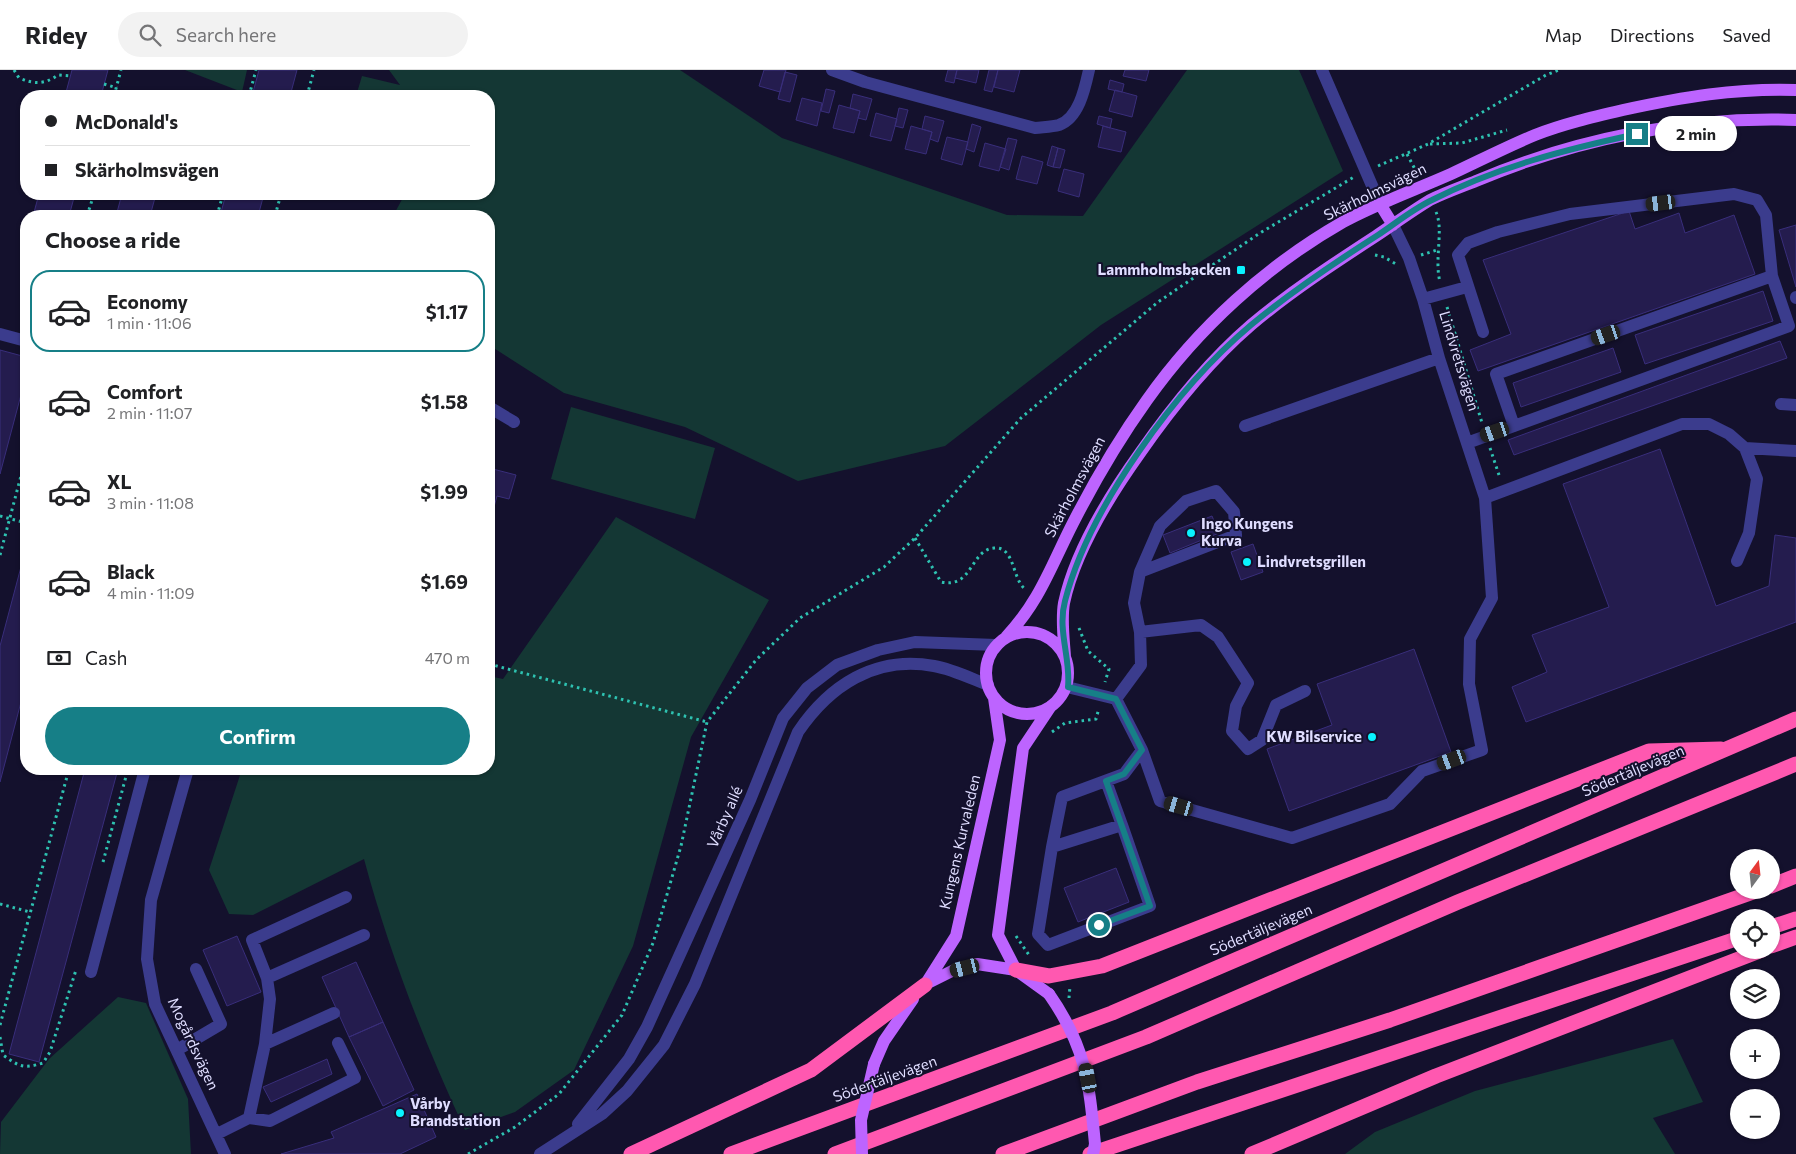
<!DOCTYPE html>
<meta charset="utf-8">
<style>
:root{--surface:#fff;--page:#f2f2f2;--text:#202124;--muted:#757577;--line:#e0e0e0;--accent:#167f87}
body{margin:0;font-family:Commissioner,sans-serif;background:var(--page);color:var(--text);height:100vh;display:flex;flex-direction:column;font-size:19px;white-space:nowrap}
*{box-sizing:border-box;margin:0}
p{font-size:16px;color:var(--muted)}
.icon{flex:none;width:28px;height:28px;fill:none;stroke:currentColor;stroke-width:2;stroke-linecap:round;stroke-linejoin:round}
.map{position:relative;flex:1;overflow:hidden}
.panel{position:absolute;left:20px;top:140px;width:475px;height:565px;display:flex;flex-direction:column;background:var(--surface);border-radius:20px;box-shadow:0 1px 4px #0004}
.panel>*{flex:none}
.banner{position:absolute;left:20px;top:20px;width:475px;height:110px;border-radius:20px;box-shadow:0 1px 4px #0004;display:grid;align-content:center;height:110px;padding:0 25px;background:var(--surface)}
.needle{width:32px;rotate:15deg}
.tools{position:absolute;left:1730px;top:779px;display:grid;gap:10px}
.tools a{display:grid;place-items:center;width:50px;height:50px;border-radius:50%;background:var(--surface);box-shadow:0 1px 4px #0004;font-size:25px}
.end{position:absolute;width:22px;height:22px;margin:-11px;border:6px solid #167f87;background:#fff;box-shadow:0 0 0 2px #fff}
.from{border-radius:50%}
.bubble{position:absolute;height:35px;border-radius:18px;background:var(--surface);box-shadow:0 1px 4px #0004;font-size:16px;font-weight:700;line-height:35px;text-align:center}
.car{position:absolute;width:15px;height:30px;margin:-15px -8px;border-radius:6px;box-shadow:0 0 4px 1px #0007;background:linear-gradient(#222 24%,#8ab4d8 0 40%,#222 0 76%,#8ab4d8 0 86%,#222 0)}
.banner b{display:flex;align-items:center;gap:18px;height:48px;font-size:19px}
.banner b+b{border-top:1px solid var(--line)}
.banner i{width:12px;height:12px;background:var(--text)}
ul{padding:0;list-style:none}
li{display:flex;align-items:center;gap:15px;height:82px;margin:0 10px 8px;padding:0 15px;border:2px solid transparent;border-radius:20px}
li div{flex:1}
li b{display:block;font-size:19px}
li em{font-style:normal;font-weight:700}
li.active{border-color:var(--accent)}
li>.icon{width:45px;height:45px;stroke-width:1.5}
h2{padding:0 25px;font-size:22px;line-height:60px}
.pay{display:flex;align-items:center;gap:12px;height:55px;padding:0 25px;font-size:19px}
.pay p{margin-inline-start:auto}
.primary-button{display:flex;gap:10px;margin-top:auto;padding:10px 25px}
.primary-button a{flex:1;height:58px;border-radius:30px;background:var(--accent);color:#fff;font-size:20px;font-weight:700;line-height:58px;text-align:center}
header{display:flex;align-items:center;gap:30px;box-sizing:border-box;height:70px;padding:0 25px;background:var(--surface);border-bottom:1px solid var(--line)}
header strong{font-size:24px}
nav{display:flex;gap:28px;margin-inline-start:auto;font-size:18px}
.search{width:350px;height:45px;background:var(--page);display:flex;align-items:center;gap:12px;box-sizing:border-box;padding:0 18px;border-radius:28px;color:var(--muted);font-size:19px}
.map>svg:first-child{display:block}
.green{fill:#143734}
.building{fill:#241c4e;stroke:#392e7b}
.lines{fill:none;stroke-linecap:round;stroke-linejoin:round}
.path{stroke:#2ec2b1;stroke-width:3;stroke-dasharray:2.5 4;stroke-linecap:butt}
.minor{stroke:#3b3c8d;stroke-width:12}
.major{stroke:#bd64ff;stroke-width:12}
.highway{stroke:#ff58b0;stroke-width:15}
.path-bridge{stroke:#2ec2b1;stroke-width:3;stroke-dasharray:2.5 4;stroke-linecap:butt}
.major-bridge{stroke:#bd64ff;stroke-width:12}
.route{stroke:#167f87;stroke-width:6}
.poi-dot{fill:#09f3ff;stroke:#14112d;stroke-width:2}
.labels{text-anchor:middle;stroke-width:4;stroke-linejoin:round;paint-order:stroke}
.street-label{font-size:15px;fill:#dfddff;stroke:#14112d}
.poi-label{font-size:15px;font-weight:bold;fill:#dfddff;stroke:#14112d;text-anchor:start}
</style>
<header>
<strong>Ridey</strong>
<div class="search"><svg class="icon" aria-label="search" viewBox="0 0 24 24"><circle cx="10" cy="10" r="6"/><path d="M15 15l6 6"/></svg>Search here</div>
<nav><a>Map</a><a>Directions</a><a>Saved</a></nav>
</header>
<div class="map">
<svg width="1796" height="1084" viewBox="0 0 1796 1084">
<rect width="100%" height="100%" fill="#14112d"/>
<path class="green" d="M 185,0 L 247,0 L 242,22 Z
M 389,0 L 680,0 L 782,68 L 1007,145 L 1083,146 L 1187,0 L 1299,0 L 1343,101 L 1101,255 L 945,376 L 798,411 L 685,357 L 564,323 L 489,275 L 489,146 L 393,146 L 405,124 L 489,124 L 489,26 L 356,26 L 362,6 L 400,15 Z
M 571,337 L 715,378 L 695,449 L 551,409 Z
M 616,447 L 769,530 L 691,667 L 633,876 L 574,1000 L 515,1042 L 465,1060 C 424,972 389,882 364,789 L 253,845 L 229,844 L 209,800 L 242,699 L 489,699 L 489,606 L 503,609 Z
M 118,927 L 146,933 L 188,1029 L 191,1084 L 0,1084 L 1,1052 L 49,989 Z
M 1673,969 L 1703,1032 L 1653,1048 L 1675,1084 L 1345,1084 L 1375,1062 L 1475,1021 Z"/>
<path class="building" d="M 72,0 L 108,0 L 101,26 L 65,26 Z
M 259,0 L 297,0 L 290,26 L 252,26 Z
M 764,0 L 786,0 L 780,22 L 759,16 Z
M 948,0 L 957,0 L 954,13 L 945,11 Z
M 957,0 L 979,0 L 976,13 L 955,8 Z
M 989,0 L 998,0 L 992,22 L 984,20 Z
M 998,0 L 1020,0 L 1014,22 L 994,17 Z
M 1125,0 L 1149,0 L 1146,11 L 1123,6 Z
M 785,2 L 797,5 L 790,32 L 778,29 Z
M 1110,10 L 1124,14 L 1122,22 L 1108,19 Z
M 826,19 L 835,21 L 829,43 L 821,41 Z
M 1115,20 L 1137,26 L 1132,47 L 1109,41 Z
M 853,24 L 872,29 L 866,50 L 858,48 L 860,41 L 850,38 Z
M 802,28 L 822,33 L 817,56 L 796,50 Z
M 839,35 L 860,41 L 854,63 L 833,58 Z
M 899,38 L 908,40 L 903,58 L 895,56 Z
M 876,43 L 897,49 L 891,71 L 870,66 Z
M 925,46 L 944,51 L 938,72 L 930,69 L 932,62 L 922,59 Z
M 1099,46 L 1112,49 L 1110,58 L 1097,54 Z
M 972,54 L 981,57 L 974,82 L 966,79 Z
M 911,56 L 932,62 L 926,84 L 905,79 Z
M 1103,56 L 1126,62 L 1121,82 L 1098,77 Z
M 947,67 L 968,72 L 962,95 L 941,89 Z
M 1008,68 L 1017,70 L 1009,100 L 1000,97 Z
M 985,73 L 1006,79 L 999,101 L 979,96 Z
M 1052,76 L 1058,78 L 1053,97 L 1047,95 Z
M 1058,78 L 1065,80 L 1060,98 L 1053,97 Z
M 1022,86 L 1043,92 L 1037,114 L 1016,109 Z
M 1064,99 L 1084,104 L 1079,127 L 1058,121 Z
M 39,124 L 75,124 L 69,146 L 33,146 Z
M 122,124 L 156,124 L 150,146 L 116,146 Z
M 226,124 L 264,124 L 258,146 L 220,146 Z
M 1629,141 L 1635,159 L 1679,143 L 1685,163 L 1734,145 L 1755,204 L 1478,301 L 1470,280 L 1511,264 L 1483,190 Z
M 1796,155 L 1796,217 L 1779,160 Z
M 1763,221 L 1773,251 L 1645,294 L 1635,265 Z
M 1780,271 L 1787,288 L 1514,385 L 1508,370 Z
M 1613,278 L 1621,302 L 1521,337 L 1513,313 Z
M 0,280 L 26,287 L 26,306 L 0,404 Z
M 1660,379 L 1716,536 L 1769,516 L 1775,465 L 1796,468 L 1796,552 L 1526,652 L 1512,617 L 1547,602 L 1532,565 L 1609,537 L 1563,414 Z
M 489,398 L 516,405 L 509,429 L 497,426 L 491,448 L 489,448 Z
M 1212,446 L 1219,463 L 1170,483 L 1163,465 Z
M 1253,474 L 1263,502 L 1241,510 L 1231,482 Z
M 26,478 L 26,613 L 0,712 L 0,576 Z
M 1414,579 L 1451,682 L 1289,741 L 1267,679 L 1332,655 L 1317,614 Z
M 85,699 L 118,699 L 39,992 L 9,984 Z
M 1116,798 L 1129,832 L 1078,852 L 1064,818 Z
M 237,866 L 261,922 L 227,936 L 203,880 Z
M 356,892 L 383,952 L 349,967 L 322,907 Z
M 383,952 L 414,1020 L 383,1036 L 349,967 Z
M 327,989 L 332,1004 L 271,1032 L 263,1017 Z
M 417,1024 L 436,1067 L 400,1084 L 281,1084 L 334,1068 L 331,1062 Z"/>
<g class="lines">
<path class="path" d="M 14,0 L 19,8 C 34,14 44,15 58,5 L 71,6
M 104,14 L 117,18
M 114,26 L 121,0
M 249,26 L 256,0
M 307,26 L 314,0
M 1430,74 L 1462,73 L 1507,60
M 1407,84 L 1418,105
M 1378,96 L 1428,74 L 1546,5 L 1559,0
M 1436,142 C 1444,160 1434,189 1440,212
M 87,146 L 94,124
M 161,146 L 162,142 L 175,146
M 217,146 L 223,124
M 275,146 L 281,124
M 1375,185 L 1384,187 L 1396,194
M 1421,185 L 1437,180
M 1447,237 L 1482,353
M 1490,378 L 1500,408
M 0,446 L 26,453
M 915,468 L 941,512 C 973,519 970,480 994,478 C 1015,476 1012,509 1025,519
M 0,485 L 26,387
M 1079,558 L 1088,581 L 1109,599 L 1105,612
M 489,594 L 707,652
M 1052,662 L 1065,653 L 1096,649 L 1099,638
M 103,792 L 128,699
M 0,834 L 30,842
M 1016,866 L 1029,885
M 0,955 L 69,699
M 0,967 L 3,985 C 20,997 23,999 43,993 L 50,982 L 76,900
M 468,1084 L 515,1057 L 559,1024 L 622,945 L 653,873 L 681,776 L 707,652 L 756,590 L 800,548 L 884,497 L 915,468 L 1021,348 L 1158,232 L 1260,163 L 1354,107"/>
<path class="minor" d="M 832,0 L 865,12 L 1035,58 C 1043,57 1052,57 1059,55 C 1079,48 1085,18 1089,0
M 1322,0 L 1380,134
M 1796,227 L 1796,228
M 1423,229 L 1467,217
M 0,264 L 26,271
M 1781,334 L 1796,335
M 489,337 L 514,352
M 1245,356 L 1439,288
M 1514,356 L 1496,304 L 1772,206
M 1467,373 L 1789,256 L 1772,206 L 1766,145 L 1757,130 L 1734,124 L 1570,144 L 1498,162 L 1468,173 L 1458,185 L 1483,262
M 1745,378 L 1796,381
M 1485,428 L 1682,354 L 1709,354 L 1729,364 L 1745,378 L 1757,409 L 1749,463 L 1737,491
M 1140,562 L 1201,555 L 1218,567 L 1248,613 L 1236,636 L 1232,661 L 1248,679 L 1262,670 L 1276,635 L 1305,621
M 1067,617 L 1116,629 L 1142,680 L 1124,704 L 1062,727 L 1052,777 L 1122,755 L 1106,711
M 1116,629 L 1141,595 L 1140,562 L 1134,533 L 1140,502 L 1236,465 L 1234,442 L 1216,421 L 1186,431 L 1160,456 L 1140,502
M 1142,680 L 1160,731 L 1292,768 L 1390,734 L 1422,701 L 1482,680 L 1469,614 L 1470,569 L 1492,528 L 1485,428 L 1439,288 L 1423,229 L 1409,188 L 1393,155
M 188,699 L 151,830 L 147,889 L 155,934 L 225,1084
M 1052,777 L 1038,864 L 1048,875 L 1150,836 L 1122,755
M 91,902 L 145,699
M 267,908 L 364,865
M 265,974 L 270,929 L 267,908 L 252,870 L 346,827
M 177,980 L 221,954 L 196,899
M 249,1048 L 265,974 L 334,943
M 578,1054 L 629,989 L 647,957 L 750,730 L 783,648 L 807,618 L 837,595 L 878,580 L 915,572 L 996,575
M 217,1064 L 249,1048 L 270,1051 L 355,1008 L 338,973
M 540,1084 L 602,1044 L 627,1021 L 664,975 L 695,914 L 798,662 C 829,616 875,585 934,596 C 952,599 970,608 988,615"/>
<path class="major" d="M 1380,134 L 1393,155
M986 603a41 41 0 1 1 82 0a41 41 0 1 1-82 0Z
M 1006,567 C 1040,531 1051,496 1073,453 C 1095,410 1119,369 1147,330 C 1198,258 1266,196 1343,152 C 1378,133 1415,120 1451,104 C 1479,91 1506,77 1535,65 C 1563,54 1593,47 1623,40 C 1683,27 1735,18 1796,20
M 1065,587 C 1064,570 1061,550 1064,533 C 1075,481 1110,425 1140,383 C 1172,337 1208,292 1251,255 C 1290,222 1333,194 1376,166 C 1394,154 1412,141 1430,130 C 1444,123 1461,117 1476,111 C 1575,69 1688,46 1796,50
M 1016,900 L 998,865 L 1023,678 L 1051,636
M 926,914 L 952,901 L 977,894 L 1016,900 L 1049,924
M 925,915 L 956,866 L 1000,670 L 994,628
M 874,994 L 884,971 L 913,929"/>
<path class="highway" d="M 1771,816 L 1796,806
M 1771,857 L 1796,849
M 1771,876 L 1796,867
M 1016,900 L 1049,906 L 1102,896 L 1649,681 L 1721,679
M 631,1084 L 811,1000 L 925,915
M 731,1084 L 1112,943 L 1796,649
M 835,1084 L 1146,967 L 1458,832 L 1796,694
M 1003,1084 L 1197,1012 L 1390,950 L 1759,820
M 1090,1084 L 1739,868
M 1252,1084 L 1436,1006 L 1762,880"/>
<path class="path-bridge" d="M 1069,928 L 1070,916"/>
<path class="major-bridge" d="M 1049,924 C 1086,977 1089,1012 1095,1074 L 1093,1084
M 862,1084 L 861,1050 L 874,994"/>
</g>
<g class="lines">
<path class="route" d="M 1099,855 L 1150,836 L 1106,711 L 1124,704 L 1142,680 L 1116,629 L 1068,617 C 1071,589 1057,560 1065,531 C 1089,437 1177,317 1251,255 C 1291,222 1334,193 1378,165 C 1396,153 1413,139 1432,130 C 1497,97 1567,79 1637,64"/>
</g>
<g class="poi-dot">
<rect x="1236" y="195" width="10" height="10" rx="2.5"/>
<circle cx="1191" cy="463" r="5"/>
<circle cx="1247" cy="492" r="5"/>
<circle cx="1372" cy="667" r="5"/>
<circle cx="400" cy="1043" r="5"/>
</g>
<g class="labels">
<g class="street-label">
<text transform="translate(1375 122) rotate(-26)" y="5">Skärholmsvägen</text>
<text transform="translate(1459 291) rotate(73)" y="5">Lindvretsvägen</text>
<text transform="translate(1075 417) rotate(-62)" y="5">Skärholmsvägen</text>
<text transform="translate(1633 701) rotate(-23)" y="5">Södertäljevägen</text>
<text transform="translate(725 747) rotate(-66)" y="5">Vårby allé</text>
<text transform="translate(960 772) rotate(-77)" y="5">Kungens Kurvaleden</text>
<text transform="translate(1261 860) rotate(-23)" y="5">Södertäljevägen</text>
<text transform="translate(193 974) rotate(65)" y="5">Mogårdsvägen</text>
<text transform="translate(885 1009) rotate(-20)" y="5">Södertäljevägen</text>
</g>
<g class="poi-label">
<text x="1231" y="205" text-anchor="end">Lammholmsbacken</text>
<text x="1201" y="459">Ingo Kungens<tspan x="1201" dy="17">Kurva</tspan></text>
<text x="1257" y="497">Lindvretsgrillen</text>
<text x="1362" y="672" text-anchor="end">KW Bilservice</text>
<text x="410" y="1039">Vårby<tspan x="410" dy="17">Brandstation</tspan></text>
</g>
</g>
</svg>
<div class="tools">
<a><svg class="needle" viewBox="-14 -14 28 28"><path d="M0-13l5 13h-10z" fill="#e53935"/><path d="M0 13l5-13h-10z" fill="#757577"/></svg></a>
<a><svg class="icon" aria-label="locate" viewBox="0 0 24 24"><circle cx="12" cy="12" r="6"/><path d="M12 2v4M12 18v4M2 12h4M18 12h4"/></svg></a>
<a><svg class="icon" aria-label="layers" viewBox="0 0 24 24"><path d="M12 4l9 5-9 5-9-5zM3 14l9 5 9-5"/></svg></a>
<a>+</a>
<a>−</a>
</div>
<i class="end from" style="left:1099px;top:855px"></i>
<i class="end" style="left:1637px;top:64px"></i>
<div class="bubble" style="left:1655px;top:46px;width:82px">2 min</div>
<i class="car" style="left:1661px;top:133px;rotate:263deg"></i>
<i class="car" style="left:1606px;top:265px;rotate:251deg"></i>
<i class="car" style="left:1495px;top:362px;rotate:251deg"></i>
<i class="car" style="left:1452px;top:690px;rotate:250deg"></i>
<i class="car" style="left:1179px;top:736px;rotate:286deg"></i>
<i class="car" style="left:965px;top:898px;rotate:256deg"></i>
<i class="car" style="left:1088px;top:1008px;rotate:349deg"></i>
<div class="banner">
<b><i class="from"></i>McDonald's</b>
<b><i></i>Skärholmsvägen</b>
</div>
<section class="panel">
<h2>Choose a ride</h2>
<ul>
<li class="active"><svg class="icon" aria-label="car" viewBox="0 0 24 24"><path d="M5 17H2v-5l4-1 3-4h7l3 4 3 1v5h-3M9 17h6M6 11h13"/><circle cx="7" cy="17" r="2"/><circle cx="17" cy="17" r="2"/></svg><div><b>Economy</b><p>1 min · 11:06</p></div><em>$1.17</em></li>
<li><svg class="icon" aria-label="car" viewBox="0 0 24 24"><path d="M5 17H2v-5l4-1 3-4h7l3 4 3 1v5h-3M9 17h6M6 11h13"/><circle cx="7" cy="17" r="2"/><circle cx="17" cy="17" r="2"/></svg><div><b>Comfort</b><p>2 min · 11:07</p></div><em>$1.58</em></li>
<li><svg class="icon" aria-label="car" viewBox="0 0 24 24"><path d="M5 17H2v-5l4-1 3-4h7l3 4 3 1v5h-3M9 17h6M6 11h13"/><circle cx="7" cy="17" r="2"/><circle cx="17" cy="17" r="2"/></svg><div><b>XL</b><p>3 min · 11:08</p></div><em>$1.99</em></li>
<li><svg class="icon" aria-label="car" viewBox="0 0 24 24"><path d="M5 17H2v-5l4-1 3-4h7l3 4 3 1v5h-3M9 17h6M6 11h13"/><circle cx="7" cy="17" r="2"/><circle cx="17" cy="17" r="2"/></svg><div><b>Black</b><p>4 min · 11:09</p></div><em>$1.69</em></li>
</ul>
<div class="pay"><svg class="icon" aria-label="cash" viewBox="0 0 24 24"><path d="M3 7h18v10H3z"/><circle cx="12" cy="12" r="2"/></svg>Cash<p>470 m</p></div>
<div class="primary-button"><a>Confirm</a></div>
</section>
</div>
